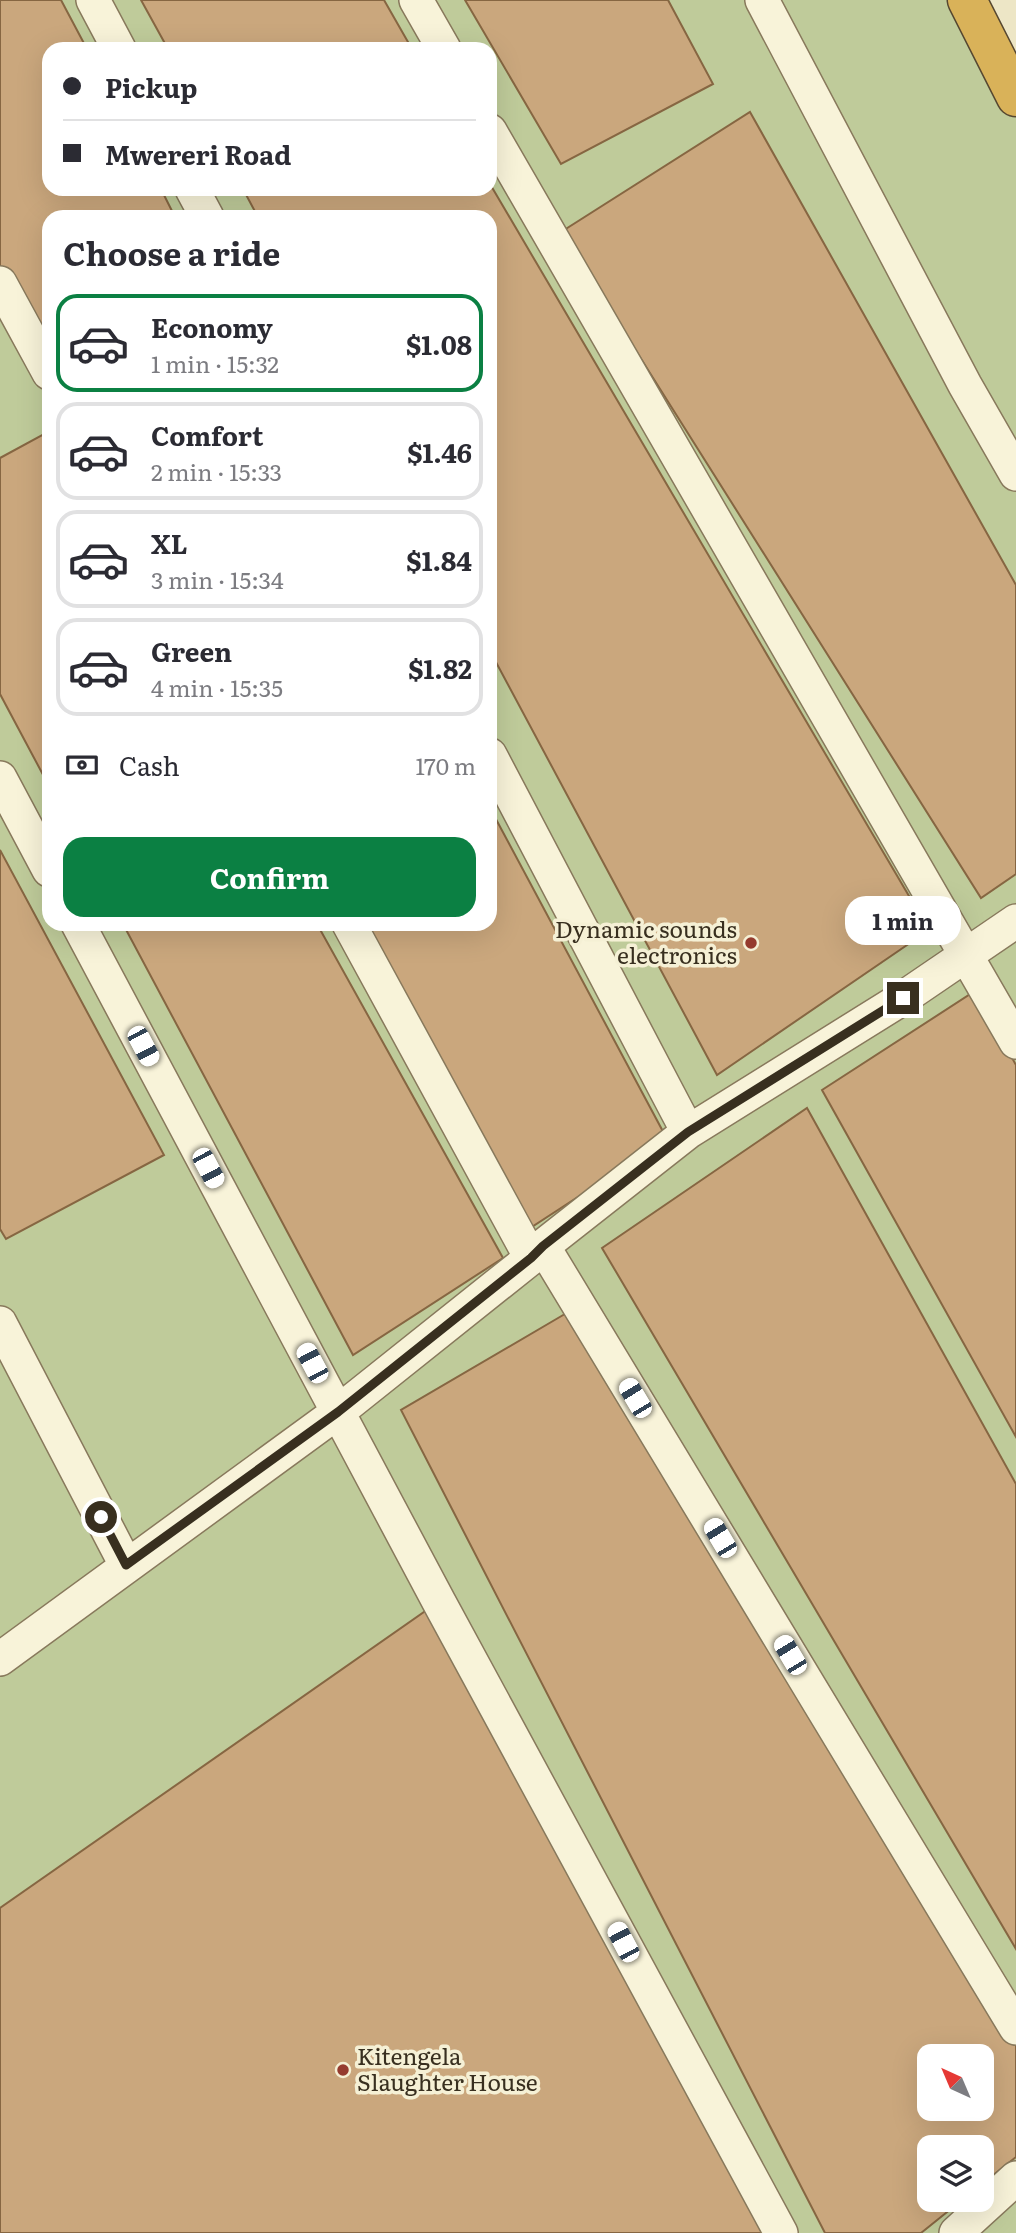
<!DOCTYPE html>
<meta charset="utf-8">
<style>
:root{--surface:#fff;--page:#f7f7f7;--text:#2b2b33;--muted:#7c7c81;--line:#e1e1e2;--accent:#0b8043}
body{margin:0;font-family:Literata,serif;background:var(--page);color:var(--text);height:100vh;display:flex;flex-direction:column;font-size:26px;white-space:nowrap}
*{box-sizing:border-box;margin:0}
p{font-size:23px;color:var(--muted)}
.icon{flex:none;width:38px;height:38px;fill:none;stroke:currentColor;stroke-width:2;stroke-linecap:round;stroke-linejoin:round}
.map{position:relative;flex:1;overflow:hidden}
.panel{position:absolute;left:42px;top:210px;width:455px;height:721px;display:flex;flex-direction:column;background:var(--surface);border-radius:21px;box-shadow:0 7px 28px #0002}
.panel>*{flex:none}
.guide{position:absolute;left:42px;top:42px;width:455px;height:154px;border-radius:21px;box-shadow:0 7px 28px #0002;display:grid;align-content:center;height:154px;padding:0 21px;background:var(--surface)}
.needle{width:46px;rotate:316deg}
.buttons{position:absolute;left:917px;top:2044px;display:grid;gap:14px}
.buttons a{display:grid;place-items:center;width:77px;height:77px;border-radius:14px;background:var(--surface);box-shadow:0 7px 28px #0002;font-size:35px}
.end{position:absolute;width:32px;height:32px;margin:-16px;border:9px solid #382f1f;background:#fff;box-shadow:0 0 0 4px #fff}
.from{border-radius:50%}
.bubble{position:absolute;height:49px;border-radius:21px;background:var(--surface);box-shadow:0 7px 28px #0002;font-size:23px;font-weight:700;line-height:49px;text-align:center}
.car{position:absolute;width:21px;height:42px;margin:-21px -10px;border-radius:9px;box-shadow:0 0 5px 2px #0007;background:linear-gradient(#fff 24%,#345 0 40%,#fff 0 76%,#345 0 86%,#fff 0)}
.guide b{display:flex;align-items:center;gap:24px;height:66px;font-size:26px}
.guide b+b{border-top:2px solid var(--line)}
.guide i{width:18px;height:18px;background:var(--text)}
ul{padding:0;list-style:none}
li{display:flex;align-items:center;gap:21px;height:98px;margin:0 14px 10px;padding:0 7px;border:4px solid var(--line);border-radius:21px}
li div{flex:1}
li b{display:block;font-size:26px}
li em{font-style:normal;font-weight:700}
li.current{border-color:var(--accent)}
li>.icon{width:63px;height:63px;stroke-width:1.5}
h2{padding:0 21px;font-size:32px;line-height:84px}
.pay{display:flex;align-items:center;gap:18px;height:77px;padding:0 21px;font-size:26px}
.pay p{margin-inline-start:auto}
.cta{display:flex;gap:14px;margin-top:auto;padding:14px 21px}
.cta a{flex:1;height:80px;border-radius:21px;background:var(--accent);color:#fff;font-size:28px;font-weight:700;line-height:80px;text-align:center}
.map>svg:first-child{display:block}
.green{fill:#bfcb9a;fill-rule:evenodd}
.building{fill:#caa77d;stroke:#866642;stroke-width:2;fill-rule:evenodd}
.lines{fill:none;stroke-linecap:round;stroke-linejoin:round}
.street-casing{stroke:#88795c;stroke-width:36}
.highway-casing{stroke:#564730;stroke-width:41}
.street{stroke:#f8f3d9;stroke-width:33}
.highway{stroke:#d9b259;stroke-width:38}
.route{stroke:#382f1f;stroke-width:9}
.poi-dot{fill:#953b2e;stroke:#f5f0d5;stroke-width:2.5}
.labels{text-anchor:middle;stroke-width:7;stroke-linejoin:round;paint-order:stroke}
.poi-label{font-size:23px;fill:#382f1f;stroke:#f5f0d5;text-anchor:end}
</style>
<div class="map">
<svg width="1016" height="2233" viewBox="0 0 1016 2233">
<rect width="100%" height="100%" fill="#ede6c6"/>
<path class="green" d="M 0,0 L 967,0 L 1016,97 L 1016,2233 L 0,2233 ZM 49,49 L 490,49 L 490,189 L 49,189 ZM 49,217 L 490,217 L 490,924 L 49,924 ZM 929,2056 L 982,2056 L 982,2109 L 929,2109 ZM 929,2147 L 982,2147 L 982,2200 L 929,2200 Z"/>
<path class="building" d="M 0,0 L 61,0 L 87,49 L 49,49 L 49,189 L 161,189 L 175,217 L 49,217 L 49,357 L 0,266 Z
M 141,0 L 384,0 L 412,49 L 168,49 Z
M 465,0 L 668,0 L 713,84 L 561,164 Z
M 750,112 L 1016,585 L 1016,874 L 981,898 L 561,232 Z
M 490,184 L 929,930 L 717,1075 L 490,651 L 490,217 L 258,217 L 243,189 L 490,189 Z
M 44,434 L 49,443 L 49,786 L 0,694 L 0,458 Z
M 490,808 L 667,1139 L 524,1232 L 356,924 L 490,924 Z
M 0,850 L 164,1155 L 6,1239 L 0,1229 Z
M 123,924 L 317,924 L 503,1258 L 353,1355 Z
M 975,991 L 1016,1065 L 1016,1437 L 822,1090 Z
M 807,1108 L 1016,1484 L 1016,1949 L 602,1248 Z
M 570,1311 L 1016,2039 L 1016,2157 L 982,2184 L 982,2147 L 929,2147 L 929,2200 L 962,2200 L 921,2233 L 825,2233 L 401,1410 ZM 929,2056 L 982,2056 L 982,2109 L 929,2109 Z
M 434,1605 L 774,2233 L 0,2233 L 0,1908 Z"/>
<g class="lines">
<g class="street-casing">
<path id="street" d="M 93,0 L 119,49
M 416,0 L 444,49
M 762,0 L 965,385 L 1016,474
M 490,131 L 1016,1042
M 192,189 L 207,217
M 0,283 L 49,373
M 490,755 L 688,1132
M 0,778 L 49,870
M 78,924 L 439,1602 L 781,2233
M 349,924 L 531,1258
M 543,1246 L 1016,2028
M 0,1323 L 126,1565
M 0,1659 L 338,1412 L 531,1258 L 543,1246 L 688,1132 L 903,998 L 1016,921
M 956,2233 L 1016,2178"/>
</g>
<g class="highway-casing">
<path id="highway" d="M 967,0 L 1016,97"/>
</g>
<use href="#street" class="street"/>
<use href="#highway" class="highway"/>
</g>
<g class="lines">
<path class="route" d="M 101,1517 L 126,1565 L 338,1412 L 531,1258 L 543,1246 L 688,1132 L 903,998"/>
</g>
<g class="poi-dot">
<circle cx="751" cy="943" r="7"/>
<circle cx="343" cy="2070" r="7"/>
</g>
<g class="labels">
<g class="poi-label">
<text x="737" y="938">Dynamic sounds<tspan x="737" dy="26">electronics</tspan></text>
<text x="357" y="2065" text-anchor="start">Kitengela<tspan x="357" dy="26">Slaughter House</tspan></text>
</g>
</g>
</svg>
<div class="buttons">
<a><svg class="needle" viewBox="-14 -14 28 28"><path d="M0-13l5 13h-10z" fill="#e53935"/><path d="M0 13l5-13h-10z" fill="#7c7c81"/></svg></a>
<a><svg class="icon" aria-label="layers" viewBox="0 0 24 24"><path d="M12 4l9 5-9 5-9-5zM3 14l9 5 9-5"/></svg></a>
</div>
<i class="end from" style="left:101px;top:1517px"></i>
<i class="end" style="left:903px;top:998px"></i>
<div class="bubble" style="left:845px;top:896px;width:116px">1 min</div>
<i class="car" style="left:143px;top:1046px;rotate:152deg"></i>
<i class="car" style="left:208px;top:1168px;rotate:152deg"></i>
<i class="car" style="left:312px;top:1363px;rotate:332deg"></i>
<i class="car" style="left:635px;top:1398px;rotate:329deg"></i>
<i class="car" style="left:720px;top:1538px;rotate:329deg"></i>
<i class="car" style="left:790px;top:1655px;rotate:329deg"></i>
<i class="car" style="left:623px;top:1942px;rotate:332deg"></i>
<div class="guide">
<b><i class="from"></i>Pickup</b>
<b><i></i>Mwereri Road</b>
</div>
<section class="panel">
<h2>Choose a ride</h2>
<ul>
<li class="current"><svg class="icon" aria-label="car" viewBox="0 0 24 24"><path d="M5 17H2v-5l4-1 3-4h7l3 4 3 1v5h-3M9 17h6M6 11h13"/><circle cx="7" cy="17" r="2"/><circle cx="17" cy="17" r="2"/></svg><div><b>Economy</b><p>1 min · 15:32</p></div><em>$1.08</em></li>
<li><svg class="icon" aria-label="car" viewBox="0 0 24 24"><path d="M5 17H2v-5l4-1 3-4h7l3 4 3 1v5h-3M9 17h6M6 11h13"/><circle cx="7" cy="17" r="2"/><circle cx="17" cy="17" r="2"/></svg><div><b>Comfort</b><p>2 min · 15:33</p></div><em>$1.46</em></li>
<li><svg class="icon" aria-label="car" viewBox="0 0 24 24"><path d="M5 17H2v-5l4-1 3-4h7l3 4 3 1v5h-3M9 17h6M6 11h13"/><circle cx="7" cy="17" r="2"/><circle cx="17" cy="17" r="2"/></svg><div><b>XL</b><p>3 min · 15:34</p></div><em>$1.84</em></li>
<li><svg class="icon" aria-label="car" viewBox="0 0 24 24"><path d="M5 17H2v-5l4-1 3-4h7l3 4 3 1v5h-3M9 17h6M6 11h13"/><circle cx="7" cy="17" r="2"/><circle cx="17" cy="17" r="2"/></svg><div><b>Green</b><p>4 min · 15:35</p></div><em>$1.82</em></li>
</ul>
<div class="pay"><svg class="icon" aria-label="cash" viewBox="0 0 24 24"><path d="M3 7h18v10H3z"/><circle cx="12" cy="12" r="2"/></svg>Cash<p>170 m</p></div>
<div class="cta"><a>Confirm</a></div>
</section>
</div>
